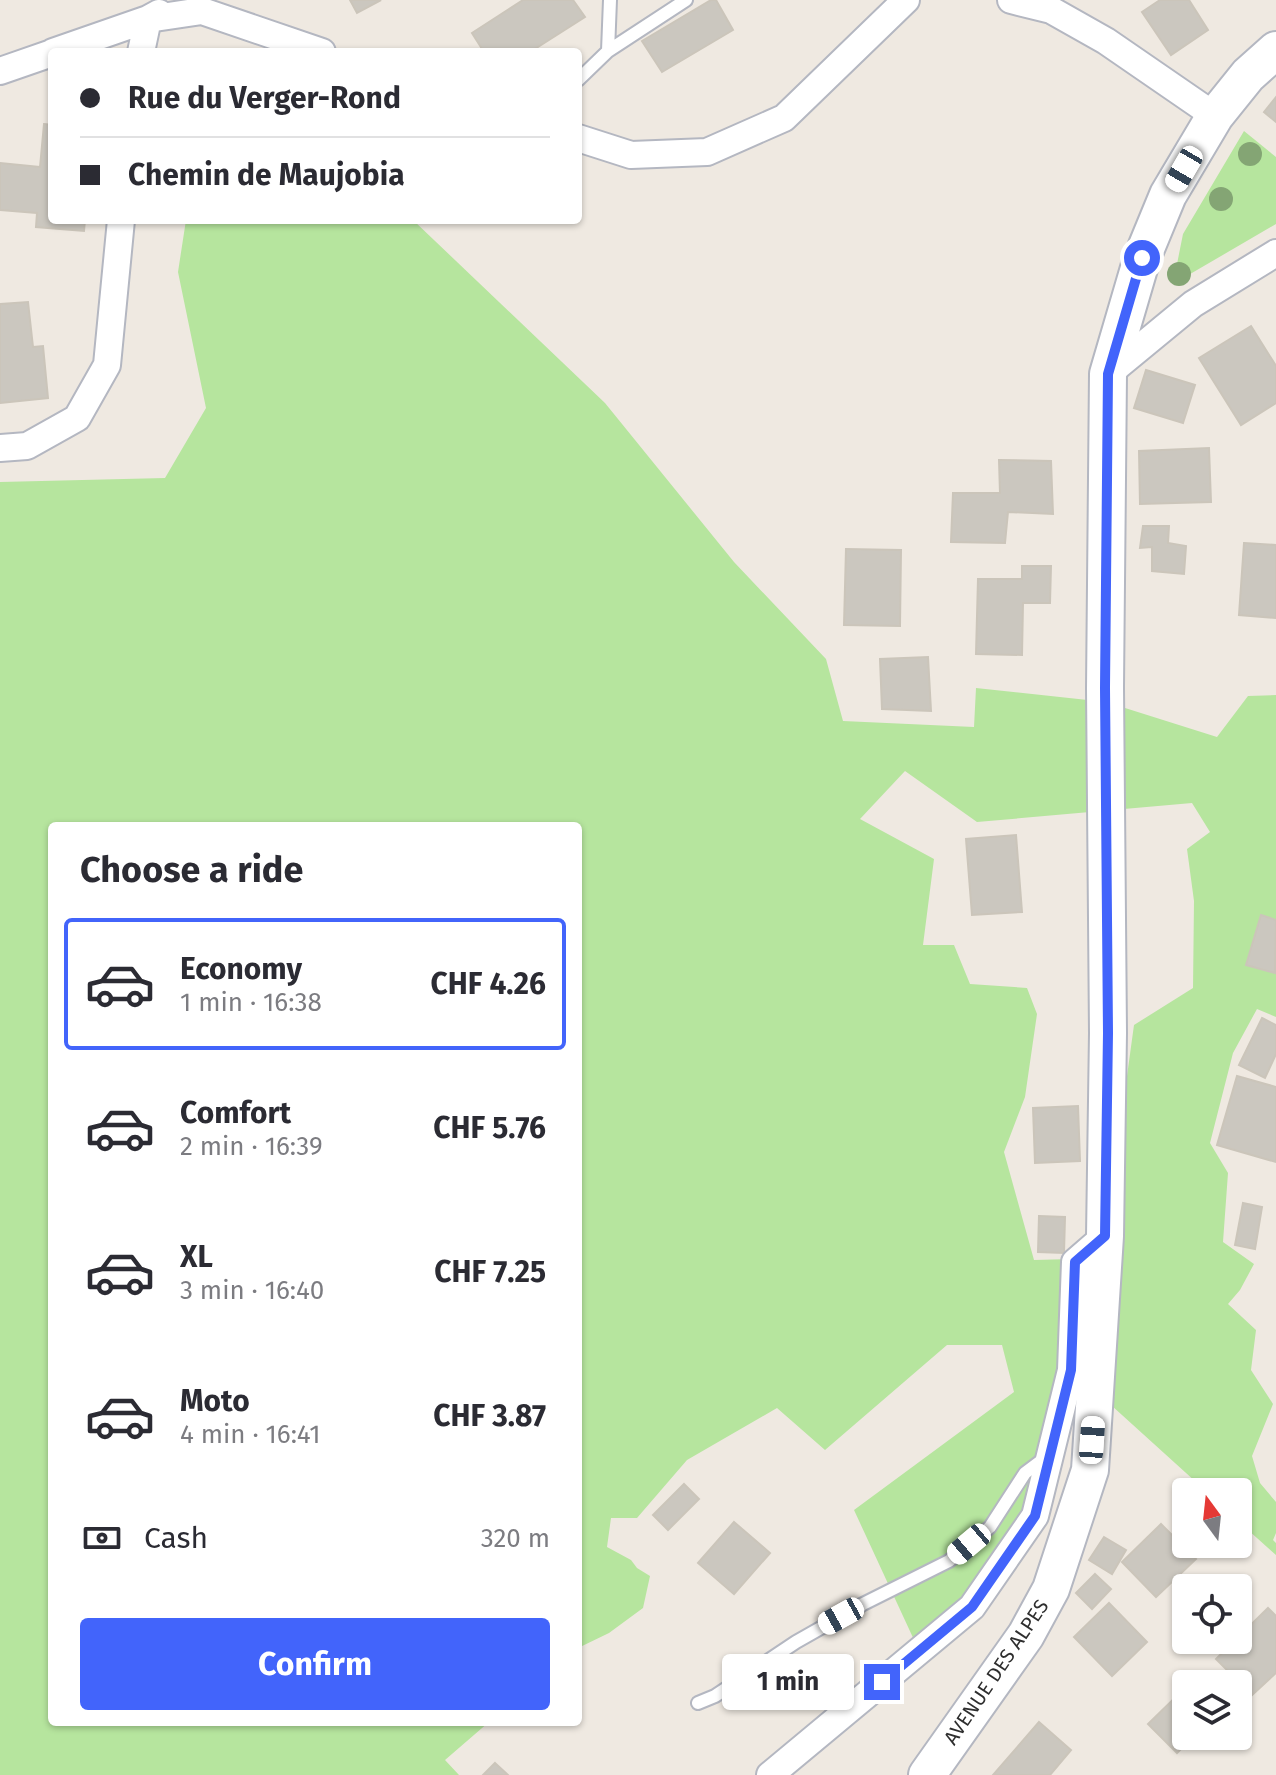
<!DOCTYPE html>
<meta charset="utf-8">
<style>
:root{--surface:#fff;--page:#f2f2f3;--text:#2b2b33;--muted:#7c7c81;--line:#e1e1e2;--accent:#4264fb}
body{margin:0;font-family:"Fira Sans",sans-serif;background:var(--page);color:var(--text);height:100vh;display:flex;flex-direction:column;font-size:30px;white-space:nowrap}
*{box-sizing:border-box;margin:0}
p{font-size:26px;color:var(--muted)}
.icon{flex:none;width:44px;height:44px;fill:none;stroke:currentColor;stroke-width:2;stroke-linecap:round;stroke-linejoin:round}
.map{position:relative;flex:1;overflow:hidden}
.side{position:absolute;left:48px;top:822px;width:534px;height:904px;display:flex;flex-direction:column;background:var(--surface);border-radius:8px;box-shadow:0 2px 6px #0004}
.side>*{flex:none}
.hud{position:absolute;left:48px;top:48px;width:534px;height:176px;border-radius:8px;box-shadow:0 2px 6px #0004;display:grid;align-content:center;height:176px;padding:0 32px;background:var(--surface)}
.needle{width:52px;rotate:345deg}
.tools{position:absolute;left:1172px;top:1478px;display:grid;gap:16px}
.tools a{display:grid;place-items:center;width:80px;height:80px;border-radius:8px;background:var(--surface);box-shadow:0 2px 6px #0004;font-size:40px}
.end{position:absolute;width:36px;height:36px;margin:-18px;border:10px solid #4264fb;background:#fff;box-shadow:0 0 0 4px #fff}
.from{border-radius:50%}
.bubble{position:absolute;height:56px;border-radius:8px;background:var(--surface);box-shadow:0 2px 6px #0004;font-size:26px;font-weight:700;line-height:56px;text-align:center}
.car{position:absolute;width:24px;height:48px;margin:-24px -12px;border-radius:10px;box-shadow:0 0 6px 2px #0007;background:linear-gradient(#fff 24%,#345 0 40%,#fff 0 76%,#345 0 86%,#fff 0)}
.hud b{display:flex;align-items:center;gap:28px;height:76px;font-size:30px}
.hud b+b{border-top:2px solid var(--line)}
.hud i{width:20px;height:20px;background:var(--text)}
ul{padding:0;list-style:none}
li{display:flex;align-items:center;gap:24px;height:132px;margin:0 16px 12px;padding:0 16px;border:4px solid transparent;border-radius:8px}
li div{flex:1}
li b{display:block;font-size:30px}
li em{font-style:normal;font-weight:700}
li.selected{border-color:var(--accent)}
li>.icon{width:72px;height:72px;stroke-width:1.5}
h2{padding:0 32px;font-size:36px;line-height:96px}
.pay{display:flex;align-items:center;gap:20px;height:88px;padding:0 32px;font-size:30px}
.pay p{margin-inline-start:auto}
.action{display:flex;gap:16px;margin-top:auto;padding:16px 32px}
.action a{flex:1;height:92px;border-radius:8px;background:var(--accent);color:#fff;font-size:32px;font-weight:700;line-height:92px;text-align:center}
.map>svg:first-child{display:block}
.green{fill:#b6e59e;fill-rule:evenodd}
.building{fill:#cbc7bf;stroke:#cbc5ba;stroke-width:2}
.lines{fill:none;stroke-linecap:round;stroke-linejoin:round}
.lane-casing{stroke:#b4b7c1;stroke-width:16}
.street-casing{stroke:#b4b7c1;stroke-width:30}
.secondary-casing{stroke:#b4b7c1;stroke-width:40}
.lane{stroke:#fff;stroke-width:12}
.street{stroke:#fff;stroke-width:26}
.secondary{stroke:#fff;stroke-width:36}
.tree{fill:#84a574}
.route{stroke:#4264fb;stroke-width:10}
.labels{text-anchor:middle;stroke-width:6;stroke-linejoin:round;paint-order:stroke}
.street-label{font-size:20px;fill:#2e2e2e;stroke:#fff}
</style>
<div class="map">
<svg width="1276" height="1775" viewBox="0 0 1276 1775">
<rect width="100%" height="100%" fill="#efe9e1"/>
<path class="green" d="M 1244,131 L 1276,157 L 1276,224 L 1173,284 L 1183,234 Z
M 186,220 L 413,220 L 605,403 L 734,562 L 826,659 L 843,721 L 974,727 L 976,688 L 1106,702 L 1217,737 L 1248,696 L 1276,695 L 1276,1017 L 1257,1009 L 1233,1053 L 1210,1143 L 1228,1173 L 1223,1242 L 1254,1264 L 1240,1290 L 1228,1304 L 1256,1330 L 1251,1370 L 1273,1404 L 1252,1456 L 1260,1483 L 1276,1502 L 1276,1533 L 1273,1540 L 1276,1543 L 1276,1555 L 1238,1521 L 1238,1492 L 1207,1492 L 1069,1367 L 1040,1524 L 915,1642 L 854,1510 L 1014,1392 L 1002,1345 L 947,1345 L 825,1450 L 777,1408 L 687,1460 L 637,1518 L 611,1518 L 607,1547 L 631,1560 L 637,1568 L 650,1576 L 643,1608 L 609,1633 L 578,1648 L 578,826 L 52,826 L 52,1722 L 489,1722 L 445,1760 L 459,1775 L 0,1775 L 0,482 L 165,478 L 206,408 L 178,272 ZM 905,771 L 977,822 L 1192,803 L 1210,832 L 1187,849 L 1194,901 L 1193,988 L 1134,1025 L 1105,1236 L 1072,1259 L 1034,1260 L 1004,1152 L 1025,1097 L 1037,1014 L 1027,988 L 970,984 L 954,945 L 923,945 L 934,859 L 860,819 Z"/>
<path class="building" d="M 350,0 L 381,0 L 357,13 Z
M 523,0 L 573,0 L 585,17 L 530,52 L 484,52 L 472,33 Z
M 711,0 L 716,0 L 733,30 L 662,72 L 642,41 Z
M 1160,0 L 1189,0 L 1208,30 L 1171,55 L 1142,12 Z
M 1276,97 L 1276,122 L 1264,112 Z
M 44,124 L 52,125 L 52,220 L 85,220 L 84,231 L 36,227 L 37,213 L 0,210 L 0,163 L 40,167 Z
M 28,302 L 33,347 L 43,346 L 48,398 L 0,403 L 0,304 Z
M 1251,326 L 1276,366 L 1276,403 L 1241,425 L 1199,358 Z
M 1146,370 L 1195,385 L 1183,423 L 1134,408 Z
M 1209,448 L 1211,502 L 1140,504 L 1139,451 Z
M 999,460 L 1051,461 L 1053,514 L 1008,512 L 1005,543 L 951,542 L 953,493 L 1000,493 Z
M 1143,526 L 1169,526 L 1168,543 L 1186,546 L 1184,574 L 1152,571 L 1152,547 L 1140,548 Z
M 1244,543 L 1276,545 L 1276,618 L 1239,615 Z
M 846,549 L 901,550 L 900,626 L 844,625 Z
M 1022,566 L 1051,566 L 1050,603 L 1023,603 L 1022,655 L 976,654 L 978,579 L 1022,579 Z
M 928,657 L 931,711 L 882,709 L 880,659 Z
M 1016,835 L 1022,912 L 972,915 L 966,839 Z
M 1261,915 L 1276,920 L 1275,973 L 1246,965 Z
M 1262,1018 L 1276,1025 L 1276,1054 L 1265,1078 L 1239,1065 Z
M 1237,1076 L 1276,1087 L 1276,1162 L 1217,1145 Z
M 1078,1106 L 1080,1161 L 1035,1163 L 1033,1108 Z
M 1243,1203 L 1262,1207 L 1255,1249 L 1235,1245 Z
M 1039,1216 L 1065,1217 L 1064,1253 L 1038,1252 Z
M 684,1484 L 699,1499 L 668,1530 L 653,1515 Z
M 734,1522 L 770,1553 L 734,1594 L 698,1563 Z
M 1161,1524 L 1196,1559 L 1156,1597 L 1122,1562 Z
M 1104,1537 L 1126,1550 L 1112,1574 L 1089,1560 Z
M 1095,1574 L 1111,1589 L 1092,1609 L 1076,1593 Z
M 1109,1603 L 1147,1642 L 1112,1676 L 1074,1637 Z
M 1268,1608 L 1276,1616 L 1276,1673 L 1252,1695 L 1216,1659 Z
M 1183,1690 L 1186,1693 L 1186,1736 L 1194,1736 L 1177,1753 L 1148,1724 Z
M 1039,1722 L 1071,1750 L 1050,1775 L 993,1775 Z
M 495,1763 L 508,1775 L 483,1775 Z"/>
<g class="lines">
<g class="lane-casing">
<path id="lane" d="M 608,51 L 610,0
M 578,80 L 608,51 L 686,0
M 698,1703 L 715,1696 L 796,1642 L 863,1604 L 949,1561 L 990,1527 L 1025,1473 L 1045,1458"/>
</g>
<g class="street-casing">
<path id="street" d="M 1011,0 L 1051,10 L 1106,41 L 1215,116
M 53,52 L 148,19 L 202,11 L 322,52
M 141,52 L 148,19 L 159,13
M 0,71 L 52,53
M 578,138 L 631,155 L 707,152 L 784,118 L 906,0
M 1108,374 L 1193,304 L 1276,253
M 0,448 L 27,446 L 77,418 L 107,365 L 121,220
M 770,1775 L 972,1607 L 1035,1516 L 1071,1370 L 1075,1262 L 1105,1236"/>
</g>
<g class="secondary-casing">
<path id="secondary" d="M 927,1775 L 1026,1635 L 1051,1589 L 1090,1470 L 1105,1236 L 1108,1033 L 1105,688 L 1108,374 L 1142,258 L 1168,195 L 1215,116 L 1248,75 L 1276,50"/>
</g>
<use href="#lane" class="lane"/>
<use href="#street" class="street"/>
<use href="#secondary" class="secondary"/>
</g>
<g class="tree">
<circle cx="1250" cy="154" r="12"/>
<circle cx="1221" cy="199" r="12"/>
<circle cx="1179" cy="274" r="12"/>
</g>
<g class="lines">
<path class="route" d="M 882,1682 L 972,1607 L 1035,1516 L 1071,1370 L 1075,1262 L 1105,1236 L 1108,1033 L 1105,688 L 1108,374 L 1142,258"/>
</g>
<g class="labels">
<g class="street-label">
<text transform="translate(996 1672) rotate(-56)" y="7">AVENUE DES ALPES</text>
</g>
</g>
</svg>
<div class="tools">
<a><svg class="needle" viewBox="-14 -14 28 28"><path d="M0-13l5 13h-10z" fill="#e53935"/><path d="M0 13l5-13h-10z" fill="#7c7c81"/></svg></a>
<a><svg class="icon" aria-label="locate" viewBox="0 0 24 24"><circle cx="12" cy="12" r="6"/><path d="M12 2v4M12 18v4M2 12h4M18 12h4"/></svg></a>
<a><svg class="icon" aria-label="layers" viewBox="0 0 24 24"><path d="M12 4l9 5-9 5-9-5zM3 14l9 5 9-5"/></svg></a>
</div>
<i class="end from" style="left:1142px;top:258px"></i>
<i class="end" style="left:882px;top:1682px"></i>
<div class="bubble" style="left:722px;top:1654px;width:132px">1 min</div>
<i class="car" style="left:1184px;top:169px;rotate:210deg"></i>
<i class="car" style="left:1092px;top:1440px;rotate:4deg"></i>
<i class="car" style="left:969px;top:1544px;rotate:230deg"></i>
<i class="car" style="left:841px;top:1616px;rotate:241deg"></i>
<div class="hud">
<b><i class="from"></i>Rue du Verger-Rond</b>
<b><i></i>Chemin de Maujobia</b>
</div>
<section class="side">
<h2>Choose a ride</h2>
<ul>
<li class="selected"><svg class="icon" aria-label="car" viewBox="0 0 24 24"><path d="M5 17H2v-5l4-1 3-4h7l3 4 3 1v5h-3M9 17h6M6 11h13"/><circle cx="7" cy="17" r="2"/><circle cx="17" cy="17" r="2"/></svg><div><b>Economy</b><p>1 min · 16:38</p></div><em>CHF 4.26</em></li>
<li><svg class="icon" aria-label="car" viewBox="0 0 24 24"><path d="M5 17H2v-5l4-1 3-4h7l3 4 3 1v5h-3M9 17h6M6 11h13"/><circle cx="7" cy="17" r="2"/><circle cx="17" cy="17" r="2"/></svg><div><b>Comfort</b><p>2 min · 16:39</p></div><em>CHF 5.76</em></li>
<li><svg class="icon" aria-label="car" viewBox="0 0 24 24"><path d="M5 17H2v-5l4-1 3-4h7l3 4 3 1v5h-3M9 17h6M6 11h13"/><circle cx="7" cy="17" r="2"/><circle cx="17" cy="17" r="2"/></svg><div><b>XL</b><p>3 min · 16:40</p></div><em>CHF 7.25</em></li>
<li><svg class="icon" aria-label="car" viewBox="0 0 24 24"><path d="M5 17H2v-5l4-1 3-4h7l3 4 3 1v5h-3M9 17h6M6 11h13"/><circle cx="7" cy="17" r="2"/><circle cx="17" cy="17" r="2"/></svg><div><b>Moto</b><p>4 min · 16:41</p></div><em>CHF 3.87</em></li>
</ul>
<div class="pay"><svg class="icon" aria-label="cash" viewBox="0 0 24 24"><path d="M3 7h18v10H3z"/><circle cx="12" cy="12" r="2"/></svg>Cash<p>320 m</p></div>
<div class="action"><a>Confirm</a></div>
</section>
</div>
